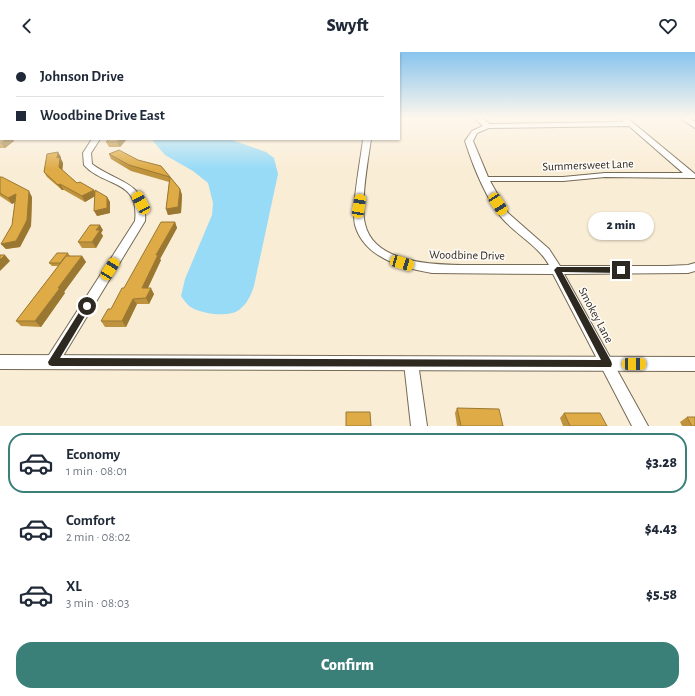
<!DOCTYPE html>
<meta charset="utf-8">
<style>
:root{--surface:#fff;--page:#f6f6f7;--text:#1f2937;--muted:#747a83;--line:#e0e1e3;--accent:#3a8079}
body{margin:0;font-family:"Alegreya Sans",sans-serif;background:var(--page);color:var(--text);height:100vh;display:flex;flex-direction:column;font-size:15px;white-space:nowrap}
*{box-sizing:border-box;margin:0}
p{font-size:13px;color:var(--muted)}
.icon{flex:none;width:22px;height:22px;fill:none;stroke:currentColor;stroke-width:2;stroke-linecap:round;stroke-linejoin:round}
.map{position:relative;height:374px;overflow:hidden}
.drawer{display:flex;flex-direction:column;background:var(--surface);flex:1}
.drawer>*{flex:none}
.guide{position:absolute;left:0px;top:0px;width:400px;height:88px;box-shadow:0 1px 3px #0004;display:grid;align-content:center;height:88px;padding:0 16px;background:var(--surface)}
.end{position:absolute;width:18px;height:18px;margin:-9px;border:5px solid #2d2820;background:#fff;box-shadow:0 0 0 2px #fff}
.from{border-radius:50%}
.bubble{position:absolute;height:28px;border-radius:14px;background:var(--surface);box-shadow:0 1px 3px #0004;font-size:13px;font-weight:800;line-height:28px;text-align:center}
.car{position:absolute;width:12px;height:24px;margin:-12px -6px;border-radius:5px;box-shadow:0 0 3px 1px #0007;background:linear-gradient(#f5c518 24%,#345 0 40%,#f5c518 0 76%,#345 0 86%,#f5c518 0)}
.guide b{display:flex;align-items:center;gap:14px;height:38px;font-size:15px}
.guide b+b{border-top:1px solid var(--line)}
.guide i{width:10px;height:10px;background:var(--text)}
ul{padding:7px 0 0;list-style:none}
li{display:flex;align-items:center;gap:12px;height:60px;margin:0 8px 6px;padding:0 8px;border:2px solid transparent;border-radius:16px}
li div{flex:1}
li b{display:block;font-size:15px}
li em{font-style:normal;font-weight:800}
li.current{border-color:var(--accent)}
li>.icon{width:36px;height:36px;stroke-width:1.5}
.cta{display:flex;gap:8px;margin-top:auto;padding:8px 16px}
.cta a{flex:1;height:46px;border-radius:16px;background:var(--accent);color:#fff;font-size:16px;font-weight:800;line-height:46px;text-align:center}
header{display:flex;justify-content:space-between;align-items:center;height:52px;padding:0 16px;background:var(--surface);font-size:18px;font-weight:800}
.map>svg:first-child{display:block}
.water{fill:#98dbf7}
.lines{fill:none;stroke-linecap:round;stroke-linejoin:round}
.minor-casing{stroke:#756a56;stroke-width:2}
.tertiary-casing{stroke:#756a56;stroke-width:2}
.minor{fill:#fff;fill-rule:evenodd}
.tertiary{fill:#fff;fill-rule:evenodd}
.wall{fill:#bf933d}
.shaded-wall{fill:#9b7832}
.building{fill:#deab47;stroke:#9b7832}
.route{fill:#2d2820}
.labels{text-anchor:middle;stroke-width:3;stroke-linejoin:round;paint-order:stroke}
.street-label{font-size:12px;fill:#2d2820;stroke:#fefbf7}
</style>
<header><svg class="icon" aria-label="back" viewBox="0 0 24 24"><path d="M15 5l-7 7 7 7"/></svg>Swyft<svg class="icon" aria-label="heart" viewBox="0 0 24 24"><path d="M12 20l-8-8c-3-5 5-10 8-4 3-6 11-1 8 4z"/></svg></header>
<div class="map">
<svg width="695" height="374" viewBox="0 0 695 374">
<rect width="100%" height="100%" fill="#faedd6"/>
<path class="water" d="M 154,87 L 229,87 L 266,100 L 274,106 L 278,122 L 254,234 C 251,243 247,252 239,258 C 228,266 200,262 189,254 C 186,251 183,247 181,244 L 185,227 L 212,163 L 213,151 L 208,131 L 193,119 L 165,103 L 153,89 Z"/>
<g class="lines">
<g class="minor-casing">
<path id="minor" d="M 473,65 L 480,65 L 490,72 L 624,70 L 619,65 L 626,65 L 695,122 L 695,126 L 692,126 L 605,125 L 563,129 L 490,129 L 508,161 L 549,197 L 560,214 L 667,214 L 688,213 L 695,211 L 695,219 L 688,221 L 564,222 L 648,374 L 632,374 L 553,222 L 432,221 C 403,216 364,206 355,173 C 351,156 361,107 363,87 L 371,87 C 368,108 360,153 365,172 C 375,217 451,213 485,213 C 507,213 528,213 549,213 C 538,193 516,183 501,165 C 485,144 473,114 465,89 L 472,79 L 483,74 ZM 629,74 L 683,121 L 605,121 L 563,125 L 488,125 L 473,89 L 477,81 L 489,76 Z
M 0,79 L 1,79 L 1,83 L 0,83 Z
M 92,87 L 100,87 L 91,101 L 92,112 C 117,131 148,130 145,169 L 57,314 L 52,316 L 47,314 L 45,310 L 47,306 L 135,169 C 140,127 105,136 84,113 L 83,101 Z
M 411,305 L 416,307 L 418,311 L 427,374 L 411,374 L 404,311 L 406,307 Z"/>
</g>
<g class="tertiary-casing">
<path id="tertiary" d="M 678,65 L 687,65 L 695,70 L 695,76 Z
M 0,303 L 695,305 L 695,319 L 0,317 Z"/>
</g>
<use href="#minor" class="minor"/>
<use href="#tertiary" class="tertiary"/>
</g>
<path class="wall" d="M 0,84 L 1,87 L 13,87 L 14,89 L 5,96 L 0,96 Z
M 127,87 L 120,95 L 109,95 L 106,90 Z
M 109,102 L 138,108 L 161,114 L 180,137 L 182,143 L 181,161 L 168,163 L 166,157 L 169,130 L 131,119 L 111,107 Z
M 61,105 L 61,107 L 63,111 L 62,118 L 77,131 L 95,140 L 107,145 L 110,150 L 110,161 L 97,164 L 95,144 L 85,150 L 64,138 L 62,138 L 47,125 L 44,120 Z
M 0,125 L 32,145 L 31,174 L 20,195 L 6,197 L 1,192 L 12,173 L 15,150 L 12,152 L 0,144 Z
M 175,170 L 177,176 L 160,207 L 161,208 L 148,236 L 154,242 L 149,252 L 137,252 L 126,275 L 105,275 L 101,269 L 111,257 L 124,236 Z
M 103,178 L 101,181 L 103,184 L 96,196 L 82,196 L 78,190 Z
M 68,201 L 70,204 L 82,204 L 86,210 L 64,240 L 65,241 L 41,275 L 21,274 L 16,269 L 58,214 L 52,214 L 49,211 Z
M 457,356 L 503,374 L 457,374 L 455,361 Z
M 564,361 L 607,374 L 563,374 L 560,366 Z
M 687,365 L 695,374 L 682,374 L 680,370 Z"/>
<path class="shaded-wall" d="M 6,87 L 13,87 L 14,89 L 5,96 L 1,91 Z
M 120,87 L 127,87 L 120,95 L 117,90 Z
M 58,100 L 61,105 L 61,107 L 63,111 L 62,121 L 59,115 L 57,106 Z
M 60,132 L 64,138 L 62,138 L 58,133 Z
M 180,137 L 182,143 L 181,161 L 168,163 L 166,157 Z
M 94,138 L 97,143 L 85,150 L 82,144 Z
M 29,139 L 32,145 L 31,174 L 20,195 L 6,197 L 1,192 L 16,189 Z
M 16,142 L 20,148 L 12,152 L 8,146 Z
M 107,145 L 110,150 L 110,161 L 97,164 L 94,159 Z
M 175,170 L 177,176 L 160,207 L 161,208 L 145,242 L 142,236 L 156,203 Z
M 100,173 L 103,178 L 101,181 L 103,184 L 96,196 L 92,190 L 96,178 Z
M 5,203 L 10,209 L 0,219 L 0,208 Z
M 82,204 L 86,210 L 64,240 L 65,241 L 41,275 L 35,269 L 58,236 Z
M 151,236 L 154,242 L 149,252 L 146,246 Z
M 133,247 L 137,252 L 126,275 L 122,269 Z"/>
<path class="building" d="M 0,84 L 1,84 L 1,87 L 6,87 L 1,91 L 0,91 Z
M 109,87 L 120,87 L 117,90 L 106,90 Z
M 119,98 L 138,108 L 161,114 L 180,137 L 178,155 L 166,157 L 170,125 L 129,113 L 109,102 Z
M 58,100 L 57,106 L 60,105 L 59,115 L 77,131 L 80,130 L 94,138 L 82,144 L 60,132 L 58,133 L 44,120 L 47,102 Z
M 0,125 L 2,125 L 29,139 L 27,168 L 23,176 L 16,189 L 1,192 L 12,173 L 16,142 L 8,146 L 0,141 Z
M 95,138 L 107,145 L 107,156 L 94,159 Z
M 161,170 L 175,170 L 156,203 L 158,203 L 142,236 L 151,236 L 146,246 L 133,247 L 122,269 L 101,269 L 108,257 L 111,257 L 122,236 L 124,236 Z
M 90,173 L 100,173 L 96,178 L 100,178 L 92,190 L 78,190 Z
M 57,201 L 68,201 L 60,211 L 49,211 Z
M 0,203 L 5,203 L 0,208 Z
M 66,204 L 82,204 L 58,236 L 60,236 L 35,269 L 16,269 Z
M 457,356 L 499,357 L 503,374 L 461,374 Z
M 346,360 L 370,360 L 371,374 L 346,374 Z
M 564,361 L 600,361 L 607,374 L 570,374 Z
M 687,365 L 695,365 L 695,374 L 692,374 Z"/>
<linearGradient id="sky" x2="0" y2="1"><stop stop-color="#88c4ee"/><stop offset="0.56" stop-color="#fdf7ed"/><stop offset="1" stop-color="#fdf7ed" stop-opacity="0"/></linearGradient>
<rect width="695" height="117" fill="url(#sky)"/>
<path class="route" d="M 557,215 L 621,215 L 624,218 L 621,221 L 562,220 L 611,309 L 612,312 L 611,315 L 52,314 L 49,313 L 48,310 L 85,251 L 87,250 L 91,254 L 60,306 L 601,308 L 554,218 Z"/>
<g class="labels">
<g class="street-label">
<text transform="translate(588 113) rotate(-2)" y="4">Summersweet Lane</text>
<text transform="translate(467 203) rotate(1)" y="4">Woodbine Drive</text>
<text transform="translate(596 263) rotate(62)" y="4">Smokey Lane</text>
</g>
</g>
</svg>
<i class="end from" style="left:87px;top:254px"></i>
<i class="end" style="left:621px;top:218px"></i>
<div class="bubble" style="left:588px;top:160px;width:66px">2 min</div>
<i class="car" style="left:141px;top:151px;rotate:332deg"></i>
<i class="car" style="left:498px;top:152px;rotate:147deg"></i>
<i class="car" style="left:359px;top:154px;rotate:9deg"></i>
<i class="car" style="left:402px;top:211px;rotate:106deg"></i>
<i class="car" style="left:110px;top:217px;rotate:32deg"></i>
<i class="car" style="left:634px;top:312px;rotate:90deg"></i>
<div class="guide">
<b><i class="from"></i>Johnson Drive</b>
<b><i></i>Woodbine Drive East</b>
</div>
</div>
<section class="drawer">
<ul>
<li class="current"><svg class="icon" aria-label="car" viewBox="0 0 24 24"><path d="M5 17H2v-5l4-1 3-4h7l3 4 3 1v5h-3M9 17h6M6 11h13"/><circle cx="7" cy="17" r="2"/><circle cx="17" cy="17" r="2"/></svg><div><b>Economy</b><p>1 min · 08:01</p></div><em>$3.28</em></li>
<li><svg class="icon" aria-label="car" viewBox="0 0 24 24"><path d="M5 17H2v-5l4-1 3-4h7l3 4 3 1v5h-3M9 17h6M6 11h13"/><circle cx="7" cy="17" r="2"/><circle cx="17" cy="17" r="2"/></svg><div><b>Comfort</b><p>2 min · 08:02</p></div><em>$4.43</em></li>
<li><svg class="icon" aria-label="car" viewBox="0 0 24 24"><path d="M5 17H2v-5l4-1 3-4h7l3 4 3 1v5h-3M9 17h6M6 11h13"/><circle cx="7" cy="17" r="2"/><circle cx="17" cy="17" r="2"/></svg><div><b>XL</b><p>3 min · 08:03</p></div><em>$5.58</em></li>
</ul>
<div class="cta"><a>Confirm</a></div>
</section>
